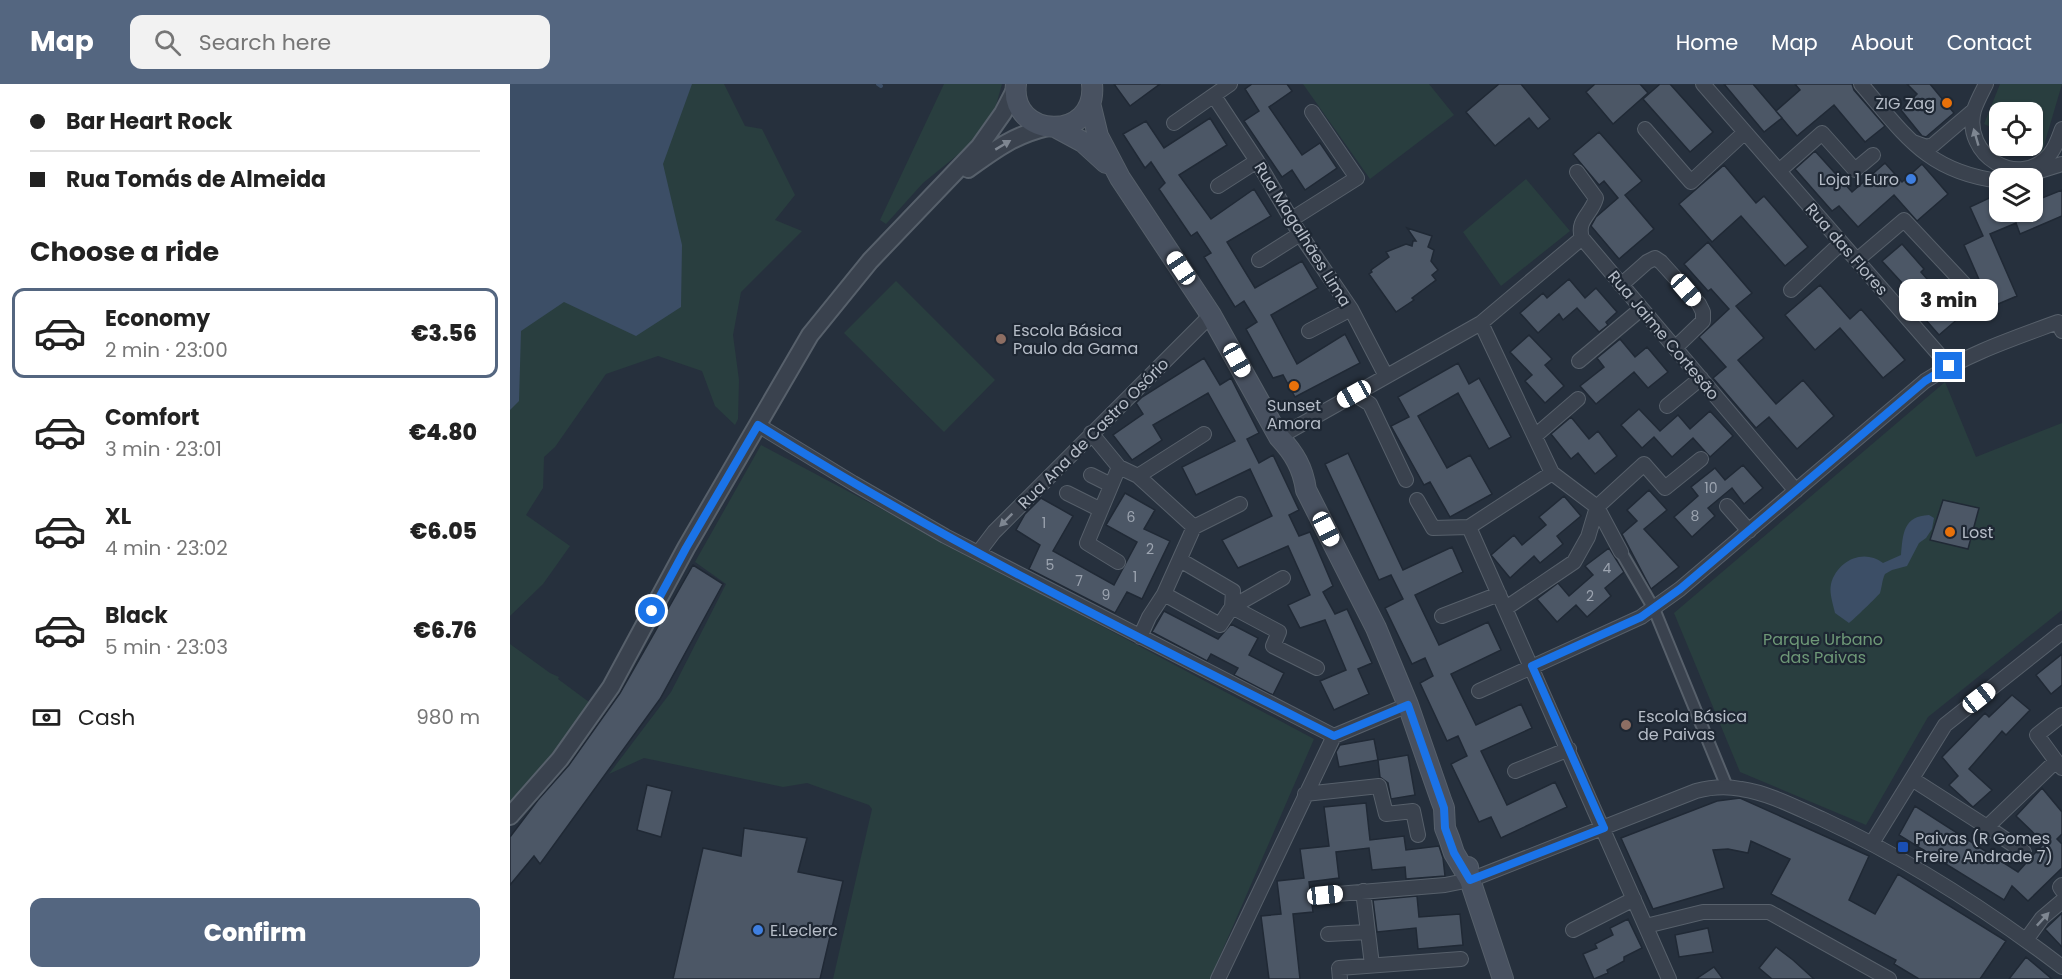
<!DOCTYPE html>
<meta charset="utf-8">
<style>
:root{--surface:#fff;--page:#f2f2f2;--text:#222;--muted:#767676;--line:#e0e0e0;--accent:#546680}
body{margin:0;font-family:Poppins,sans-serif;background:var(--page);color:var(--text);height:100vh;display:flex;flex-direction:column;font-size:22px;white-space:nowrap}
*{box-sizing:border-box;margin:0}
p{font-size:20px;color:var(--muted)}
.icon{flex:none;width:33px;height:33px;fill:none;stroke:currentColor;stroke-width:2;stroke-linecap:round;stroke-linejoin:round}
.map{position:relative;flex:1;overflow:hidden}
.details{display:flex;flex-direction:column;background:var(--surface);width:510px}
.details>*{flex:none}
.guide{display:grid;align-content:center;height:132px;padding:0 30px;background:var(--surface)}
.tools{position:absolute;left:1479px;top:18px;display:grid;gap:12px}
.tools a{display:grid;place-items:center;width:54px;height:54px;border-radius:12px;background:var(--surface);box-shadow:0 2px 4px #0004;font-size:30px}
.end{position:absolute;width:27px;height:27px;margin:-14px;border:8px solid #1a73e8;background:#fff;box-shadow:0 0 0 3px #fff}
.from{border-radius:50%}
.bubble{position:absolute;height:42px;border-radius:12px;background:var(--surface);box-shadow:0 2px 4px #0004;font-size:20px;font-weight:800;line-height:42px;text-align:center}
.car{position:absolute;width:18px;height:36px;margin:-18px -9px;border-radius:8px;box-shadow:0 0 4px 2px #0007;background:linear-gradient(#fff 24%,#345 0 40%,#fff 0 76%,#345 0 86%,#fff 0)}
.guide b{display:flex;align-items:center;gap:21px;height:57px;font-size:22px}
.guide b+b{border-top:2px solid var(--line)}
.guide i{width:15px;height:15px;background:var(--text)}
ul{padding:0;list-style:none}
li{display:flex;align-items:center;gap:18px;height:90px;margin:0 12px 9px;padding:0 18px;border:3px solid transparent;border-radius:12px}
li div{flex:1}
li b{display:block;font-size:22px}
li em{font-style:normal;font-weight:800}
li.on{border-color:var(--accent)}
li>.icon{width:54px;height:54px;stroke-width:1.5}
h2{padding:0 30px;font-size:27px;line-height:72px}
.pay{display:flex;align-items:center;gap:15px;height:66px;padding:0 30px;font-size:22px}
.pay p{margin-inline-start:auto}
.action{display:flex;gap:12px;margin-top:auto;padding:12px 30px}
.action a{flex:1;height:69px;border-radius:12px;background:var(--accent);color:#fff;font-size:24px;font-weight:800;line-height:69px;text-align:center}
header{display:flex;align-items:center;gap:36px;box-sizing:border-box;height:84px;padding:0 30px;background:var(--accent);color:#fff}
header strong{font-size:28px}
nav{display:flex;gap:33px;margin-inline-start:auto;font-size:21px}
.search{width:420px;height:54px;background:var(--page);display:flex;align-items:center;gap:15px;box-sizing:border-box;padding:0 21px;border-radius:12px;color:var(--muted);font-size:22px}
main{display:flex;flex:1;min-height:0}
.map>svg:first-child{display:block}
.green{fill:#293e3f}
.water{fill:#3c4e66}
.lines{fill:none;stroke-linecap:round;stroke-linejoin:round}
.stream{stroke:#3c4e66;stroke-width:4}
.building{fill:#4c5766;stroke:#202935;stroke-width:1.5}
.pedestrian-casing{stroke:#57606b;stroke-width:14}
.minor-casing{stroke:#57606b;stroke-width:16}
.tertiary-casing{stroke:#57606b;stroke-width:20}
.secondary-casing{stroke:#57606b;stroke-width:22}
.pedestrian{stroke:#3a424e;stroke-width:10}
.minor{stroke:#3a424e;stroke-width:14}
.tertiary{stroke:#3a424e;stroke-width:16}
.secondary{stroke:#485160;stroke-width:20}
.oneway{fill:#7e8691}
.route{stroke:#1a73e8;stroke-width:8}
.food-dot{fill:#e8710a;stroke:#1e2733;stroke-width:2}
.shop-dot{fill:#3f7fe0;stroke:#1e2733;stroke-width:2}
.education-dot{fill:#8d6e63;stroke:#1e2733;stroke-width:2}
.transit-dot{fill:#1a4fb4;stroke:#1e2733;stroke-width:2}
.labels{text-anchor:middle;stroke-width:4.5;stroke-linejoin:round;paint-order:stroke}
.number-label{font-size:14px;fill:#9ca4b0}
.poi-label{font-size:16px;fill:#b6bdc8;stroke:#1e2733;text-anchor:start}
.street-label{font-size:16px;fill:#b6bdc8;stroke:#1e2733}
.park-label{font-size:16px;fill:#6e9877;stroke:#1e2733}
</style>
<header>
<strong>Map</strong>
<div class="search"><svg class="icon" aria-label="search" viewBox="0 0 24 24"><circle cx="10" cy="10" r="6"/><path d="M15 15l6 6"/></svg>Search here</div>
<nav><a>Home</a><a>Map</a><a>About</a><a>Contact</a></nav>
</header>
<main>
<section class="details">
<div class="guide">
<b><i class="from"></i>Bar Heart Rock</b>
<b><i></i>Rua Tomás de Almeida</b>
</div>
<h2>Choose a ride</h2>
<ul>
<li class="on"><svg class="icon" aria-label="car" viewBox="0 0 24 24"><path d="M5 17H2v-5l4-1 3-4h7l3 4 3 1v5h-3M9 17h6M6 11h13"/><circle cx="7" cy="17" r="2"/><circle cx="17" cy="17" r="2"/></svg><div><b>Economy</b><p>2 min · 23:00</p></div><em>€3.56</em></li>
<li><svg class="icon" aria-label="car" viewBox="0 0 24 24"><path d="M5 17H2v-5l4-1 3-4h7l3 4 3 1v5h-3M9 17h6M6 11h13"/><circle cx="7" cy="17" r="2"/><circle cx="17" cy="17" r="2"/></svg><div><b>Comfort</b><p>3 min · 23:01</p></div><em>€4.80</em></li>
<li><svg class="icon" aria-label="car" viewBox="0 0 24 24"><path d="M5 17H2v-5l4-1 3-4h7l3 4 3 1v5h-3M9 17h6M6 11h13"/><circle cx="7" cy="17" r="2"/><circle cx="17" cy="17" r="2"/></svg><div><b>XL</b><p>4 min · 23:02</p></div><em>€6.05</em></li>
<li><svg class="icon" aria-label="car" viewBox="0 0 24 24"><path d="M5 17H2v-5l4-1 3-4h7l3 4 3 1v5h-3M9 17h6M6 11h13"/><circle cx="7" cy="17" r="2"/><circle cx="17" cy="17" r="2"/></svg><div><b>Black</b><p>5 min · 23:03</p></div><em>€6.76</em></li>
</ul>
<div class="pay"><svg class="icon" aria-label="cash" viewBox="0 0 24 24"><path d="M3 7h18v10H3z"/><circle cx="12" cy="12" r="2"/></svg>Cash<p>980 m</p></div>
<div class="action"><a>Confirm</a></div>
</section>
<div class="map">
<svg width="1552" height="895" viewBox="0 0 1552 895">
<rect width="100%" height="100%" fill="#26303d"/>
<path class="green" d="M 0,0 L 214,0 L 235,42 L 252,45 L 285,111 L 265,136 L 292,147 L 231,208 L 223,251 L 229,296 L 228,335 L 225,341 L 205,322 L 192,287 L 148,272 L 96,290 L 45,363 L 34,373 L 33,404 L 16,431 L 60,462 L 33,500 L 0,532 Z
M 434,0 L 492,0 L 485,25 L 461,60 L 413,99 L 376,140 L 370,136 Z
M 793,0 L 919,0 L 944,31 L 860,95 Z
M 1490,0 L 1552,0 L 1532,68 L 1519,62 L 1522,62 L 1522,28 L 1490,28 L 1489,47 L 1474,40 Z
M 1016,95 L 1060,147 L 991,202 L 953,148 Z
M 386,197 L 485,296 L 434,348 L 334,249 Z
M 1435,298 L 1466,373 L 1552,339 L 1552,526 L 1418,633 L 1356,741 L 1230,688 L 1164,529 Z
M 251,361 L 804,655 L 700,895 L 323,895 L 362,725 L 359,721 L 297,699 L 273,703 L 134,674 L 99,690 L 161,608 L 216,500 L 185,478 Z
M 0,560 L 40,589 L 49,593 L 48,595 L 83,621 L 0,723 Z"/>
<path class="water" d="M 0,0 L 182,0 L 153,80 L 172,161 L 171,223 L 126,252 L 54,218 L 11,247 L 9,317 L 0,326 Z
M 1419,431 L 1424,434 L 1422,445 L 1416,454 L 1409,459 L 1397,482 L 1382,486 L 1375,490 C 1372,496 1372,503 1370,509 C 1369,511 1342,537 1339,539 L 1325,529 C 1323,520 1319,509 1321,500 C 1327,477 1353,464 1373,479 L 1391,471 C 1393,450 1393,432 1419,431 Z"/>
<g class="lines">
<path class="stream" d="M 368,0 L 371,2"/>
</g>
<path class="building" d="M 604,0 L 650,0 L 620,22 Z
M 742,0 L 777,0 L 782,7 L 759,23 L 792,71 L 810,59 L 827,84 L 795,106 L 782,86 L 772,93 L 734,37 L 749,27 L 735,5 Z
M 989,0 L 1011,0 L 1040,35 L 1028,45 L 1019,34 L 985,62 L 956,28 Z
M 1085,0 L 1130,0 L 1138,9 L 1103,40 L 1076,8 Z
M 1150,0 L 1160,0 L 1203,48 L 1180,68 L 1133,15 Z
M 1214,0 L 1243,0 L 1272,34 L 1254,48 Z
M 1285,0 L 1342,0 L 1344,6 L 1375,42 L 1355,58 L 1324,21 L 1287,52 L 1266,27 L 1290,6 Z
M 1397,0 L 1420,0 L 1444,29 L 1416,53 L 1412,52 L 1391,26 L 1407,10 Z
M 700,34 L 717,61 L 669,91 L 701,135 L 744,105 L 761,132 L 717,158 L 745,204 L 792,177 L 808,204 L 761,231 L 787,280 L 835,250 L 850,279 L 785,313 L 773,291 L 763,294 L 736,245 L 747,238 L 734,217 L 725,223 L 694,173 L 701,169 L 687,148 L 681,152 L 649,105 L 655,99 L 641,78 L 635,84 L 613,50 L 636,37 L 654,64 Z
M 1089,48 L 1132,97 L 1115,111 L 1144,145 L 1109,175 L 1081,142 L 1086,133 L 1108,114 L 1094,97 L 1089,101 L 1063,70 Z
M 1305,67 L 1342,108 L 1375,79 L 1392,98 L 1412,80 L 1438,110 L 1407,137 L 1384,111 L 1348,143 L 1329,122 L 1322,127 L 1285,85 Z
M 1214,81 L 1246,119 L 1254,112 L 1298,163 L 1275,182 L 1231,132 L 1202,158 L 1169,120 Z
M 1552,106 L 1552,132 L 1510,150 L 1506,139 L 1480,150 L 1507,212 L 1481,223 L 1454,161 L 1473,152 L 1460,123 L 1490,109 L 1490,128 L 1522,128 L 1522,118 Z
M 897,144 L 922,152 L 918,163 L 924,166 L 921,177 L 928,186 L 922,191 L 926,196 L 902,214 L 904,216 L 886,228 L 859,190 L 862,188 L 861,186 L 879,173 L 876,168 L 896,160 L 902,162 L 903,157 L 906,157 Z
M 1198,158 L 1242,209 L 1226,222 L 1254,254 L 1228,276 L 1266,320 L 1293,296 L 1324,332 L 1287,365 L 1259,333 L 1246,344 L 1203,294 L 1216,283 L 1189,253 L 1219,225 L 1201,205 L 1198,207 L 1174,180 Z
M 1392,160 L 1414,185 L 1411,188 L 1450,233 L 1429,251 L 1388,204 L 1393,200 L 1372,177 Z
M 1059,195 L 1075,214 L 1086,204 L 1107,228 L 1096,238 L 1098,241 L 1089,248 L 1067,224 L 1053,236 L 1049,230 L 1028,249 L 1010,229 L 1033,209 L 1037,214 Z
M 1310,201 L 1340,235 L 1351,225 L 1395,276 L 1373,294 L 1330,244 L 1305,266 L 1275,231 Z
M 1019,251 L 1042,275 L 1035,281 L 1054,302 L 1035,319 L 1015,297 L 1022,291 L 1000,268 Z
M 1110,255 L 1125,273 L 1137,263 L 1158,288 L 1138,304 L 1124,288 L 1086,320 L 1070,302 L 1094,283 L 1087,274 Z
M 694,274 L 710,301 L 721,294 L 749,349 L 737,355 L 749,379 L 763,371 L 789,426 L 779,431 L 789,452 L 800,448 L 823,502 L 813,508 L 825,530 L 837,525 L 862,579 L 848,585 L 859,610 L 824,626 L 810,597 L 836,586 L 815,536 L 790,544 L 778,521 L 800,511 L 778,462 L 728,484 L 712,456 L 762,432 L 740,385 L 686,411 L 672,383 L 725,357 L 698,309 L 643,341 L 652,356 L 622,376 L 603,351 L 633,330 L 626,319 L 632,313 Z
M 948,279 L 959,300 L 969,294 L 1001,353 L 979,365 L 948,309 L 908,332 L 937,384 L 960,371 L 982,410 L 940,433 L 920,398 L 914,401 L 881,342 L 899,333 L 888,313 Z
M 1129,325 L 1150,347 L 1168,331 L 1180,345 L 1200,327 L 1223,352 L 1200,373 L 1183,354 L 1162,373 L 1144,353 L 1132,364 L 1111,341 Z
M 1061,333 L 1079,355 L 1088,347 L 1107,372 L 1085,390 L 1068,369 L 1061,375 L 1041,350 Z
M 838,369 L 893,486 L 942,463 L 953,488 L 905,511 L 929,561 L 978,538 L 991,566 L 941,590 L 966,641 L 1011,620 L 1022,644 L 971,667 L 997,721 L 1045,698 L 1057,723 L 991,754 L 981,733 L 969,738 L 941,680 L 957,672 L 948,652 L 937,657 L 910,599 L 923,592 L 915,574 L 902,580 L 875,524 L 893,515 L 881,491 L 869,496 L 815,380 Z
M 1233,381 L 1253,404 L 1234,420 L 1222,404 L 1198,424 L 1205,432 L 1182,453 L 1164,433 L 1188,412 L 1181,403 L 1205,384 L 1215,396 Z
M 1139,406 L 1157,426 L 1134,445 L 1169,483 L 1141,505 L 1112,450 L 1127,437 L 1117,426 Z
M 615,409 L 645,426 L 634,445 L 660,457 L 632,515 L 617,508 L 605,529 L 519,485 L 530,461 L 506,446 L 515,430 L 531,414 L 563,432 L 543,467 L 604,501 L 627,458 L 596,441 Z
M 1054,412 L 1071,432 L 1047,452 L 1053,460 L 1030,479 L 1024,472 L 1000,494 L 981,471 L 1004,451 L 1012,461 L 1036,441 L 1029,433 Z
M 1433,416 L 1469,424 L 1458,465 L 1420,456 Z
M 1099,464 L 1114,488 L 1095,504 L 1101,512 L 1077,533 L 1066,521 L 1047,538 L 1027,515 L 1048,499 L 1059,512 L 1083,491 L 1075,482 Z
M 183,481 L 213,500 L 150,615 L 30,780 L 24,772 L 0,801 L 0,753 L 28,716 L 59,681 L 110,609 Z
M 654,527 L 708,555 L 721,540 L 748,554 L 739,571 L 774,589 L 763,611 L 724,591 L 728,584 L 701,570 L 697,577 L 642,548 Z
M 1552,570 L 1552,601 L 1541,610 L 1526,591 Z
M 1502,611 L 1520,626 L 1496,651 L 1492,647 L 1459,685 L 1482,706 L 1463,723 L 1439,701 L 1448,692 L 1432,673 L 1475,629 L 1479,633 Z
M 864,655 L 868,676 L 829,683 L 826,668 L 830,661 Z
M 898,671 L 905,711 L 881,715 L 878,699 L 870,693 L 868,676 Z
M 137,701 L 162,707 L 151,753 L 127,746 Z
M 1532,704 L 1552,728 L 1552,750 L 1547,755 L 1552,760 L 1552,784 L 1518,817 L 1502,802 L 1494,816 L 1389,751 L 1405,722 L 1508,788 L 1534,759 L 1506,732 Z
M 1230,714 L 1359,772 L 1339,816 L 1365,830 L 1388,790 L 1496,857 L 1470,895 L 1409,895 L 1384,880 L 1386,876 L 1261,810 L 1280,775 L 1241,757 L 1238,769 L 1218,765 L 1203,766 L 1214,804 L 1143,825 L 1111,754 L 1207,717 Z
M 856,719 L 860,756 L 894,752 L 896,766 L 929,762 L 933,774 L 935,792 L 896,795 L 895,783 L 862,786 L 859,764 L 826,768 L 829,794 L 799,798 L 803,828 L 783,830 L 790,895 L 759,895 L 751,832 L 771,830 L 767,797 L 794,794 L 790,765 L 819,762 L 814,723 Z
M 234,744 L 297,754 L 288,788 L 333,797 L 310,895 L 163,895 L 193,764 L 231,772 Z
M 907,812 L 909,833 L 950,830 L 953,861 L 908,865 L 906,844 L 867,848 L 863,816 Z
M 1552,829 L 1552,863 L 1535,845 Z
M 1118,835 L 1132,864 L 1114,873 L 1114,877 L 1097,886 L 1098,889 L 1084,895 L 1073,870 L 1087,864 L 1085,860 L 1103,851 L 1100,844 Z
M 1198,844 L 1203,868 L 1169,873 L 1165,851 Z
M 1266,863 L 1283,876 L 1304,895 L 1262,895 L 1249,884 Z
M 1516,873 L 1542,895 L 1499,895 Z
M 1204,883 L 1213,895 L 1186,895 Z"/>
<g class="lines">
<g class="pedestrian-casing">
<path id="pedestrian" d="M 1111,468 L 1144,525 L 1217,703"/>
</g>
<g class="minor-casing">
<path id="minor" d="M 1193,0 L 1439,282
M 1351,0 C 1395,51 1417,88 1490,97
M 1476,0 C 1472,8 1467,17 1464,26 C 1452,71 1509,107 1540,70 C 1546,63 1549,53 1552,45
M 704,12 L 747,77 L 790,150 L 841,225 L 876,292
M 664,39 L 720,0
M 1135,45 L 1181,98 L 1235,48
M 1403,58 L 1417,63 L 1423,61 L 1464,26
M 1269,87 L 1312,49 L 1345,86 L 1363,71
M 1067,88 L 1086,114 C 1082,130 1066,136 1072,154 L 1286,407
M 1507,94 L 1552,80
M 708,102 L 747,77
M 782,135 L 847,94 L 802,28
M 749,176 L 790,150
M 1347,176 L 1394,136 L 1456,202
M 1111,201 L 1137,178 L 1145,174 L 1151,178 L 1189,220 L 1193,228 L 1193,237 L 1165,264
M 1281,206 L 1331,159
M 971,239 L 1042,389
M 799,247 L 841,225
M 1069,277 L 1131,225
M 844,310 L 860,320 L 896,396
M 1157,322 L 1191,294
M 248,341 L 343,399 L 435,452 L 824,652
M 581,349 L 609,383 L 628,392 L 684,443 L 654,510 L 710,541 L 722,523 L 769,548 L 763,562 L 807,584
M 1025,352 L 1068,315
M 769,353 L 971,239 L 1072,154
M 581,391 L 601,401
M 628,392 L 694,350
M 557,409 L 591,426
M 907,416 L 923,444 L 959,443 L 1159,895
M 1217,422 L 1239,447
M 1087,423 L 1111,468
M 684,443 L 730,420
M 959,443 L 1042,389 L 1087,423 L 1134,380 L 1155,404 L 1191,375
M 468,469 L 484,448 L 701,231
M 670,476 L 723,507 L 722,523 L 773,494
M 608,478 L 577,459 L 609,383
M 996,524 L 1064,478 L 1078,453 L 1087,423
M 932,532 L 989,510
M 630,553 L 639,533 L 654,510
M 969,607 L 1131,533 L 1170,505 L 1415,297 C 1457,270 1502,255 1548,238 L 1552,247
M 1546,677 L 1527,651 L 1552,631
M 1005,687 L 1059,665
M 1402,695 L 1477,743 L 1546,677 L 1552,684
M 795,710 L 869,702 L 876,730 L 903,727 L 908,751
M 1477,743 L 1514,768
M 1362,759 L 1435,641 L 1552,548
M 1552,801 L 1550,803 L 1552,806
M 853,807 L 862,881
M 815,811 L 935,801 L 960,796 L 1186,707 C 1201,703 1216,702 1231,705 C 1259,709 1287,724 1312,735 C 1398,775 1477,826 1552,883
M 1136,842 L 1193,828 L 1259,828 L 1379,895
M 1063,846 L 1124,815
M 818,850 L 858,848
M 1516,856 L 1532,834 L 1552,817
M 708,895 L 824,652 L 898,621
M 830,895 L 829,884 L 951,875"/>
</g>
<g class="tertiary-casing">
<path id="tertiary" d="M 458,85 C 486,65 504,51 538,43
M 0,732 L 50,675 L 101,603 L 176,464 L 300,251 L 360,177 L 469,63 L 493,29 L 506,4"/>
</g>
<g class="secondary-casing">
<path id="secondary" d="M 506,0 C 499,56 588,58 582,0
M 580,19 L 588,52 L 610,94 L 701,231 L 769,353 C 784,369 793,384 796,406 L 866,544 L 898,621 L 931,716 L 934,724 L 935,744 L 939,754 L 944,769 L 960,796
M 547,44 L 573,58 L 596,79
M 958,783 L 960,796 L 993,895"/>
</g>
<use href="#pedestrian" class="pedestrian"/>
<use href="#minor" class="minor"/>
<use href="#tertiary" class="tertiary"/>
<use href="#secondary" class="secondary"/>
</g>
<defs><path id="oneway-solid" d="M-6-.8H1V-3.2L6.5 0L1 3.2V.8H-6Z" transform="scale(1.5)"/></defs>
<g class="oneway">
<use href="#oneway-solid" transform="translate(1466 53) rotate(-106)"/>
<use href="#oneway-solid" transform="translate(493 61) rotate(-31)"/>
<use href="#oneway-solid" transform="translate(496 436) rotate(135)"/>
<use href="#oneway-solid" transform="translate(1533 835) rotate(-47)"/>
</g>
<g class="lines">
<path class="route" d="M 142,527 L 176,464 L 248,341 C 433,457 629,554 824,652 L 898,621 L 934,724 L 935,744 L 944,769 L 960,796 L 1094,744 L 1022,582 L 1131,533 L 1170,505 L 1415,297 L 1439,282"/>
</g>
<g class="food-dot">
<circle cx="1437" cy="19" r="6"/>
<circle cx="784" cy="302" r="6"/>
<circle cx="1440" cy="448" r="6"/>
</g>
<g class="shop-dot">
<circle cx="1401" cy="95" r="6"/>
<circle cx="248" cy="846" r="6"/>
</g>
<g class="education-dot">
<circle cx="491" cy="255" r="6"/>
<circle cx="1116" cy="641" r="6"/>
</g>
<rect class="transit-dot" x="1387" y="757" width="12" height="12" rx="3"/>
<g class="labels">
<g class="number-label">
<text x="1201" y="409">10</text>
<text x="1185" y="437">8</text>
<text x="621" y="438">6</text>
<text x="534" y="444">1</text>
<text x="640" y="470">2</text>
<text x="540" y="486">5</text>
<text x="1097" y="489">4</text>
<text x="625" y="498">1</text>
<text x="569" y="502">7</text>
<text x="596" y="516">9</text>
<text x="1080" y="517">2</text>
</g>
<g class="poi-label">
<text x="1425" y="25" text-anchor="end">ZIG Zag</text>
<text x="1389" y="101" text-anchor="end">Loja 1 Euro</text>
<text x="503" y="252">Escola Básica<tspan x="503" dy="18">Paulo da Gama</tspan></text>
<text x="784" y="327" text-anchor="middle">Sunset<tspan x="784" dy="18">Amora</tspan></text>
<text x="1452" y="454">Lost</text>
<text x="1128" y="638">Escola Básica<tspan x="1128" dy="18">de Paivas</tspan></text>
<text x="1405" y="760">Paivas (R Gomes<tspan x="1405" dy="18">Freire Andrade 7)</tspan></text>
<text x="260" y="852">E.Leclerc</text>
</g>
<g class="street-label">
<text transform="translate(793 150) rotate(58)" y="6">Rua Magalhães Lima</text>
<text transform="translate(1337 165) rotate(49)" y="6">Rua das Flores</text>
<text transform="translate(1154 251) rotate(50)" y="6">Rua Jaime Cortesão</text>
<text transform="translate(583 349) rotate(-45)" y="6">Rua Ana de Castro Osório</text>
</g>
<g class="park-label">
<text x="1313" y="561">Parque Urbano<tspan x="1313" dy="18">das Paivas</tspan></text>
</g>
</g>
</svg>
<div class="tools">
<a><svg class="icon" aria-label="locate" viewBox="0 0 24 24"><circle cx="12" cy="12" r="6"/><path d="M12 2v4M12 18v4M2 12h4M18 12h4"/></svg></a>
<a><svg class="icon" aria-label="layers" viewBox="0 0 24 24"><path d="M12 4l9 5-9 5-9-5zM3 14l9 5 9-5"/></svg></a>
</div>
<i class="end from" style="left:142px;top:527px"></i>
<i class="end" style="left:1439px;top:282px"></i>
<div class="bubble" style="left:1389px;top:195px;width:99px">3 min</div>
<i class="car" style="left:671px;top:184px;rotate:326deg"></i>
<i class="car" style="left:1176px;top:206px;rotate:139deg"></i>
<i class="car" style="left:727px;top:276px;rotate:151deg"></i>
<i class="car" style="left:844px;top:310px;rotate:241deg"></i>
<i class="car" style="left:816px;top:445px;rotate:153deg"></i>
<i class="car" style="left:1469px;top:614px;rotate:52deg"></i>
<i class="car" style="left:815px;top:811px;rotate:84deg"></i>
</div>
</main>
